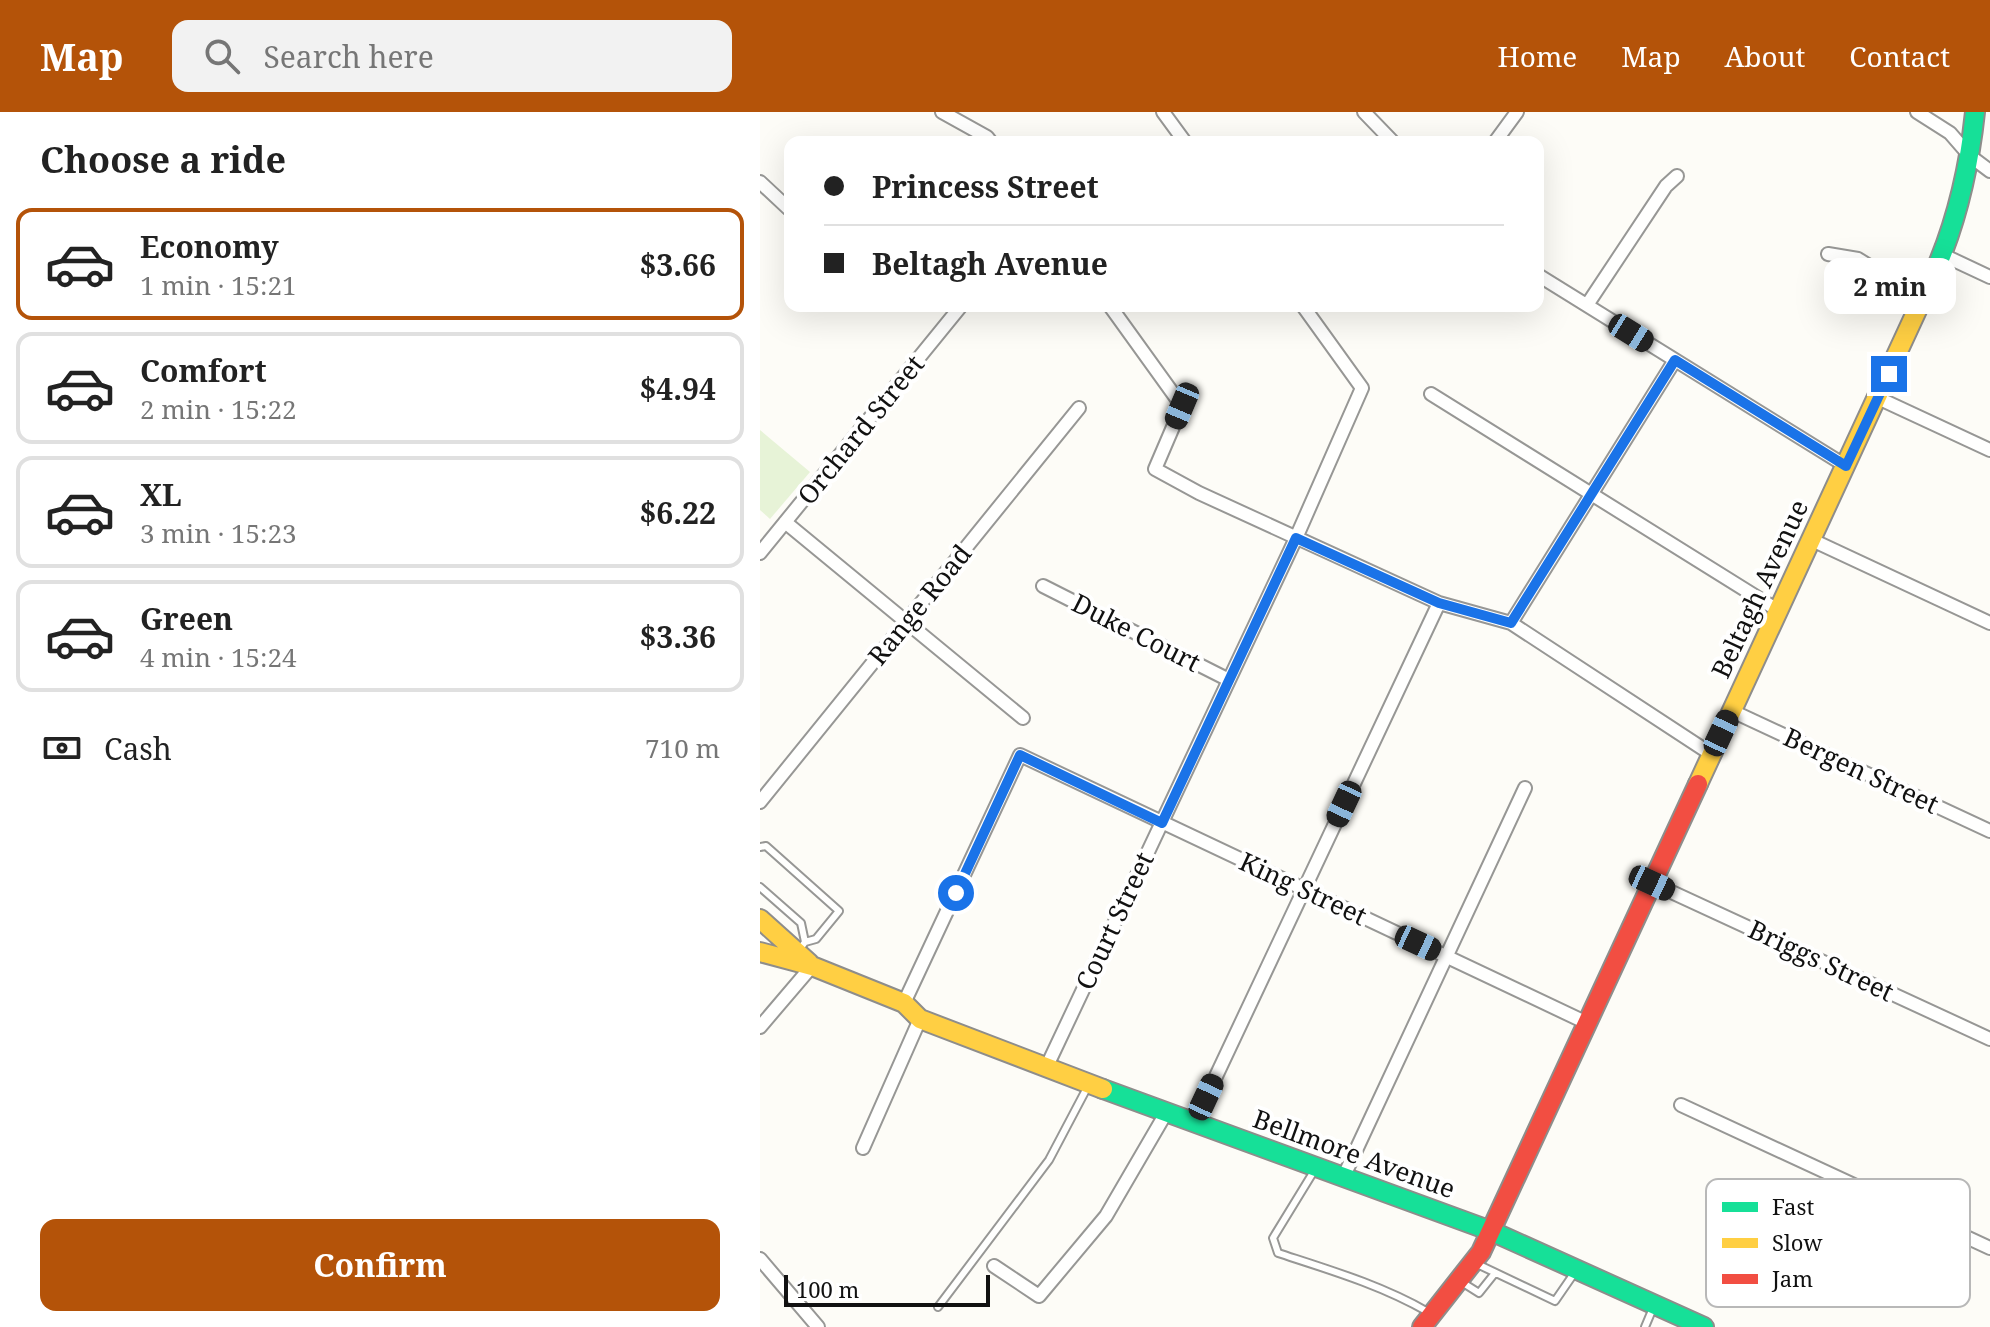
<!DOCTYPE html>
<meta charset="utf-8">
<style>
:root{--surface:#fff;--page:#f2f2f2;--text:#222;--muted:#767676;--line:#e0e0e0;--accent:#b45309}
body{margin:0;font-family:"Noto Serif",serif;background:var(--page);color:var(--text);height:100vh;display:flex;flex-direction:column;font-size:30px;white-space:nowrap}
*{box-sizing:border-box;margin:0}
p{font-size:26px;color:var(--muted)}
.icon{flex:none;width:44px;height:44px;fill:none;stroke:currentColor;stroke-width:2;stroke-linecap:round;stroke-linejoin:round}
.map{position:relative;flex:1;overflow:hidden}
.panel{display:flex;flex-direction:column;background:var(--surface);width:760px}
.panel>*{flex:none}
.guide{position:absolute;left:24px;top:24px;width:760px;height:176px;border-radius:16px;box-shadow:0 8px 32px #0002;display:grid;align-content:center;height:176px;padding:0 40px;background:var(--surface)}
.scale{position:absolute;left:24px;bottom:20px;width:206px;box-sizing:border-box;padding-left:8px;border:4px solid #111;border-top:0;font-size:22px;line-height:28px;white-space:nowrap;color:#111;-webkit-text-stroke:6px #fff;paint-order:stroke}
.end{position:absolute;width:36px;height:36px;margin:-18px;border:10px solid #1a73e8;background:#fff;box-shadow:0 0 0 4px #fff}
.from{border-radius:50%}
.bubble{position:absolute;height:56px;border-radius:16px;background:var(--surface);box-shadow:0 8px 32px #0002;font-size:26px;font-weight:700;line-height:56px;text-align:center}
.car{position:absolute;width:24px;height:48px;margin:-24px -12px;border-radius:10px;box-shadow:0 0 6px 2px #0007;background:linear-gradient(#222 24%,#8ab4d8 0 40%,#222 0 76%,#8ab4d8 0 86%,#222 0)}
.guide b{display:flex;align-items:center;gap:28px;height:76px;font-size:30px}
.guide b+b{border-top:2px solid var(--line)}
.guide i{width:20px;height:20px;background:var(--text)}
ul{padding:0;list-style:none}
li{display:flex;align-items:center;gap:24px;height:112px;margin:0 16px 12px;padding:0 24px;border:4px solid var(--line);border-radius:16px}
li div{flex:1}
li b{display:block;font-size:30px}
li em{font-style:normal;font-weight:700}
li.on{border-color:var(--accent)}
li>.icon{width:72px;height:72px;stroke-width:1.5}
h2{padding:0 40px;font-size:36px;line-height:96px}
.pay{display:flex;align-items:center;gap:20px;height:88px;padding:0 40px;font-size:30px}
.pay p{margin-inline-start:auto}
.primary-button{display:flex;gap:16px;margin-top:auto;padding:16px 40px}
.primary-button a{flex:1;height:92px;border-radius:16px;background:var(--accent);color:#fff;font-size:32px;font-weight:700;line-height:92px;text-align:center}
header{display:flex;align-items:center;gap:48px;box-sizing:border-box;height:112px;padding:0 40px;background:var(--accent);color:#fff}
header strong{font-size:38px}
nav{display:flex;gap:44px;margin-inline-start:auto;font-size:28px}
.search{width:560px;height:72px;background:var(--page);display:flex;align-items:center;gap:20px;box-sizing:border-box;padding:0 28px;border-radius:16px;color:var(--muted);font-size:30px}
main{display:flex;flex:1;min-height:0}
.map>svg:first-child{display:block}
.green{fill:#e7f3d7}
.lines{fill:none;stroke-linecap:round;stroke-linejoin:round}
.lane-casing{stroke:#979795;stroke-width:10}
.street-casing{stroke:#979795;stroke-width:16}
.fast-casing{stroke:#8e8d8b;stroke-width:22}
.slow-casing{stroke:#8e8d8b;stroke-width:22}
.jam-casing{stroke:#8e8d8b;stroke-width:22}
.lane{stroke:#fffffe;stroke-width:6}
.street{stroke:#fffffe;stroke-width:12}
.fast{stroke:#16e098;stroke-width:18}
.slow{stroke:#ffcf43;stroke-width:18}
.jam{stroke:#f24e42;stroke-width:18}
.route{stroke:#1a73e8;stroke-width:10}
.labels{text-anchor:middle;stroke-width:8;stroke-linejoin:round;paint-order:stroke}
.street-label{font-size:26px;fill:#111;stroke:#fff}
.key{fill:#fff;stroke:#b8b8b8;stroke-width:2}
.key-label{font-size:22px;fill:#111}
</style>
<header>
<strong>Map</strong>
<div class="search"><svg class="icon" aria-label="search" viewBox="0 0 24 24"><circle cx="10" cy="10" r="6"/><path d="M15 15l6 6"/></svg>Search here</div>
<nav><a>Home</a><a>Map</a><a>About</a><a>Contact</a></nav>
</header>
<main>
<section class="panel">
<h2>Choose a ride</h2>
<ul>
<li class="on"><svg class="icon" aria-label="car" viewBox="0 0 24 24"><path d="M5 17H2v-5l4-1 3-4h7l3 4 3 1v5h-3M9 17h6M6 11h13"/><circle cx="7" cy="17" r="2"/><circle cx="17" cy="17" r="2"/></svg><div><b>Economy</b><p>1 min · 15:21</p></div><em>$3.66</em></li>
<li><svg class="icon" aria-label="car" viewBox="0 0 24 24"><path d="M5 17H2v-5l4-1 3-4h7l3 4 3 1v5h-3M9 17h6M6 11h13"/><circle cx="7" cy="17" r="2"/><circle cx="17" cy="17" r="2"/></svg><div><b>Comfort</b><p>2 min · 15:22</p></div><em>$4.94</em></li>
<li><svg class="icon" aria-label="car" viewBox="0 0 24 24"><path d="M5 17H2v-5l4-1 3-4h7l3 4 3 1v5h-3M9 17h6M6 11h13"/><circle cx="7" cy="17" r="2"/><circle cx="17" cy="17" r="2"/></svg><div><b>XL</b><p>3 min · 15:23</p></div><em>$6.22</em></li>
<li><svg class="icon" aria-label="car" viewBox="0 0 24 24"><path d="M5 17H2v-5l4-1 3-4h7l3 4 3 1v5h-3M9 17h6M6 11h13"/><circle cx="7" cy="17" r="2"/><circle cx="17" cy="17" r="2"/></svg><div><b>Green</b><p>4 min · 15:24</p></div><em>$3.36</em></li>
</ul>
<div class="pay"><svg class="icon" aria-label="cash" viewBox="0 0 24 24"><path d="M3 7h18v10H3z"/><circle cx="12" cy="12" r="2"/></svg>Cash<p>710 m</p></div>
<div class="primary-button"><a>Confirm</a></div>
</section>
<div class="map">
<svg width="1230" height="1215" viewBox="0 0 1230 1215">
<rect width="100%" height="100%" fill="#fdfcf7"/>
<path class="green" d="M 0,318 L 50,360 L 10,407 L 0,398 Z"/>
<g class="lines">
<g class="lane-casing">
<path id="lane" d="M 0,735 L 6,734 L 79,799 L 56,827 L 45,830 L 40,837
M 0,775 L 41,811 L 45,830
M 554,1059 L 513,1126 L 518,1141 C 570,1158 621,1173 668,1200
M 715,1151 L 795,1189 L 815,1160
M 700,1169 L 719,1181 L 735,1161
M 178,1195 L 289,1048 L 328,974
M 885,1215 L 893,1196"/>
</g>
<g class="street-casing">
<path id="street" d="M 182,0 L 227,25 L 231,30
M 403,0 L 425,30
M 604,0 L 633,30
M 1157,0 L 1190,21 L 1210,44 L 1230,59
M 735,30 L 757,0
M 0,70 L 30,98
M 1068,142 L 1098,147 L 1162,187
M 1183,143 L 1230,165
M 778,163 L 1086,354
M 827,193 L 906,74 L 917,64
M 350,194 L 422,294 L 395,357 L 439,381 L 679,491 L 751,511 L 951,642
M 671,282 L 1019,499
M 1118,286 L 1230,338
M 25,410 L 263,606
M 1052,428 L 1230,511
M 0,441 L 201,194
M 283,474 L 469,568
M 751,511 L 915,248
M 972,599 L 1230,719
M 0,690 L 319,296
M 892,771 L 1230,927
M 144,891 L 260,643 L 827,911
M 0,915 L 52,854
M 287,954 L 536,426 L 602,276 L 543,194
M 921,993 L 1230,1136
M 434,1011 L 679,491
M 103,1036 L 160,907
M 583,1066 L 765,676
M 0,1147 L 58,1215
M 234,1154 L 279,1184 L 346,1104 L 406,1001"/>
</g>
<g class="fast-casing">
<path id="fast" d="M 1171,168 C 1195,116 1209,57 1215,0
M 343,977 L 731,1119 L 944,1215"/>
</g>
<g class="slow-casing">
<path id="slow" d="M 938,672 L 1171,168
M 0,807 L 49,851
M 0,840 L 52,854 L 144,891 L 160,907 L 343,977"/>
</g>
<g class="jam-casing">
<path id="jam" d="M 662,1215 L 721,1140 L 938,672"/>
</g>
<use href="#lane" class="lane"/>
<use href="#street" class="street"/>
<use href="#fast" class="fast"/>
<use href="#slow" class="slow"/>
<use href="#jam" class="jam"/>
</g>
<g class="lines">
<path class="route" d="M 196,781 L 260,643 L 402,711 L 536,426 L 679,491 L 751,511 L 915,248 L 1086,354 L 1129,262"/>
</g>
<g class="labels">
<g class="street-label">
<text transform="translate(101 318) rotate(-51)" y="9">Orchard Street</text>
<text transform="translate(1000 477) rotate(-65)" y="9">Beltagh Avenue</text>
<text transform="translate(160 493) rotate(-51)" y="9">Range Road</text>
<text transform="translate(376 521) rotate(27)" y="9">Duke Court</text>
<text transform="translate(1101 659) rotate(25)" y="9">Bergen Street</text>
<text transform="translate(543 777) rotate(25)" y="9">King Street</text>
<text transform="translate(355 809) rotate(-65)" y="9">Court Street</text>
<text transform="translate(1061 849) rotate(25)" y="9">Briggs Street</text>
<text transform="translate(594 1042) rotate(20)" y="9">Bellmore Avenue</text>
</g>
</g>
<rect x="946" y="1067" width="264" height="128" rx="12" class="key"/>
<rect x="962" y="1090" width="36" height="10" fill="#16e098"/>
<rect x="962" y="1126" width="36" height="10" fill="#ffcf43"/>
<rect x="962" y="1162" width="36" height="10" fill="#f24e42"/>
<g class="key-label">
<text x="1012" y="1103">Fast</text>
<text x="1012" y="1139">Slow</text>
<text x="1012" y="1175">Jam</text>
</g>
</svg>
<div class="scale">100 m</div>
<i class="end from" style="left:196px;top:781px"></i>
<i class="end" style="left:1129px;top:262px"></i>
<div class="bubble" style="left:1064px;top:146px;width:132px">2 min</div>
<i class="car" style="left:871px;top:221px;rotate:122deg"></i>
<i class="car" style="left:422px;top:294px;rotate:203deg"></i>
<i class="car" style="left:961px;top:621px;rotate:25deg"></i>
<i class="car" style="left:584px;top:692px;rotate:205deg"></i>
<i class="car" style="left:892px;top:771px;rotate:115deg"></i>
<i class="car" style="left:658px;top:831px;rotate:115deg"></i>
<i class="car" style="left:446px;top:985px;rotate:25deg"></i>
<div class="guide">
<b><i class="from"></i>Princess Street</b>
<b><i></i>Beltagh Avenue</b>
</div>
</div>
</main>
